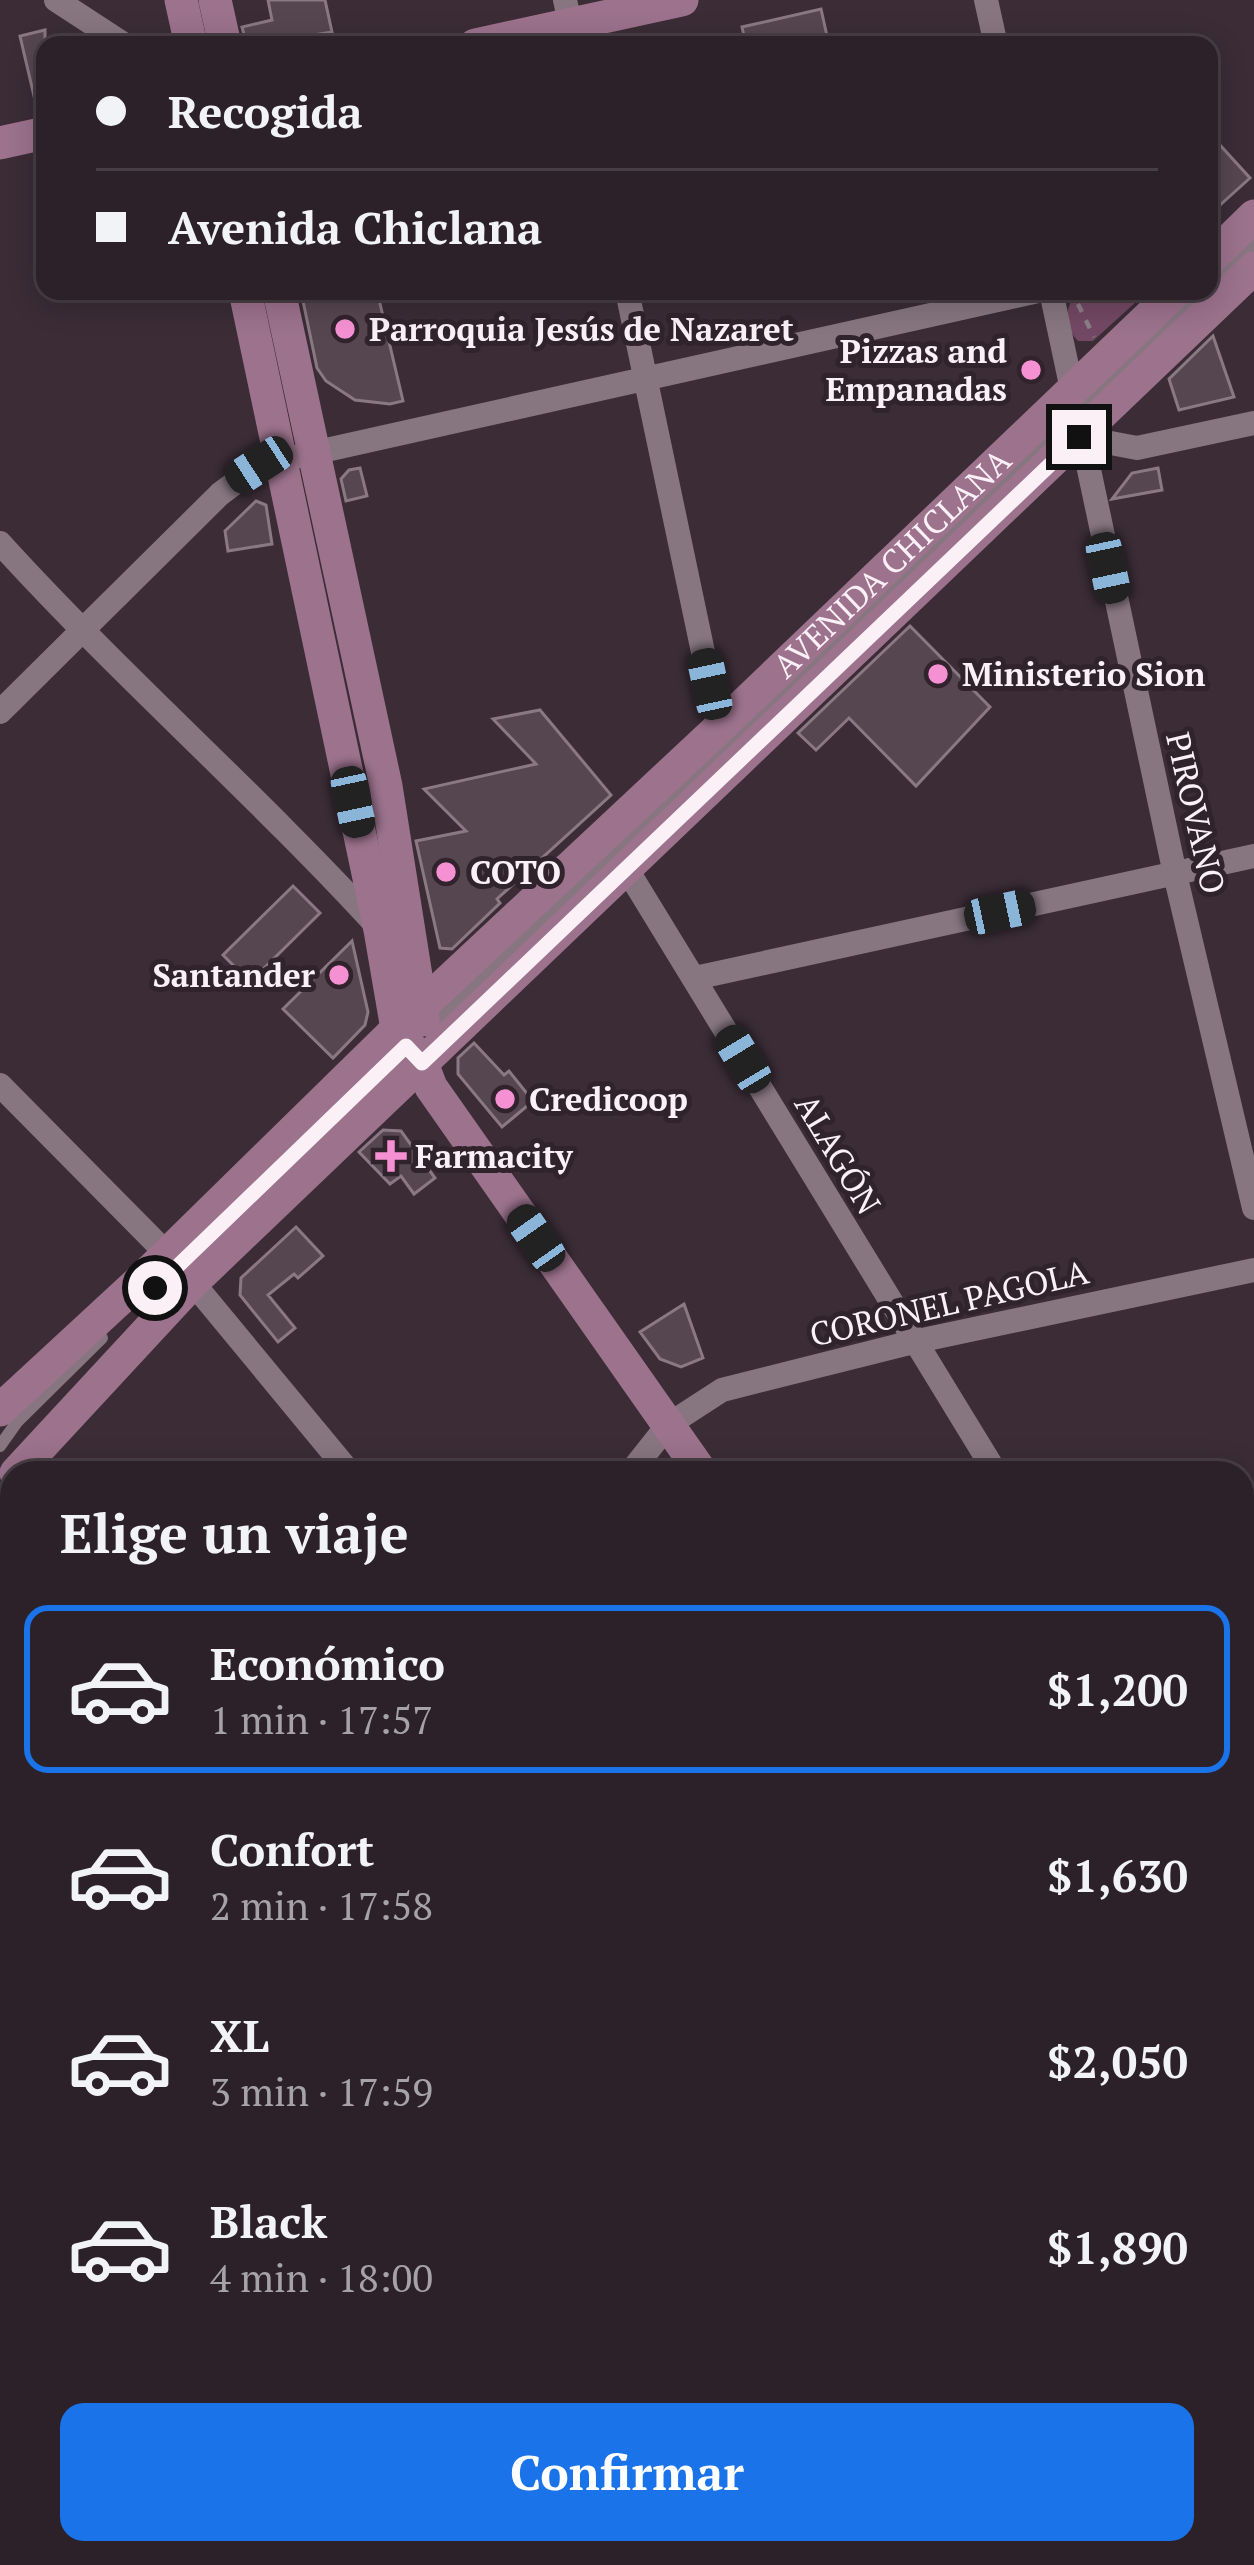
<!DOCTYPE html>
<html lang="es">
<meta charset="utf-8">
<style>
:root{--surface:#2c2128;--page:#382e34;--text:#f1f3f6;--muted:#a6a3a8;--line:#483e45;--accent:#1a73e8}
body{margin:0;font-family:"PT Serif",serif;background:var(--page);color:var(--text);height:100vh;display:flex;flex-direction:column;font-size:45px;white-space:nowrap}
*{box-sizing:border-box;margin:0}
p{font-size:39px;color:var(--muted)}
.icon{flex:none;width:66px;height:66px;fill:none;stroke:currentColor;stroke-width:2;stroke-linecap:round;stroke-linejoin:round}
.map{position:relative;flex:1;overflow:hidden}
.details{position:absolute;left:0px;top:1461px;width:1254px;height:1104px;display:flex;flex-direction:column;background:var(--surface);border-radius:36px 36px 0 0;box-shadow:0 6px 30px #0003,0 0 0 3px var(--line)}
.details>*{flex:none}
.top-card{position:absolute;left:36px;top:36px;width:1182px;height:264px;border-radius:24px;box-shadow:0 6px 30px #0003,0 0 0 3px var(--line);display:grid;align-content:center;height:264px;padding:0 60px;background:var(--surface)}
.end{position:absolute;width:54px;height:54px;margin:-27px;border:15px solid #faf0f6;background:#111;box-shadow:0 0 0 6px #111}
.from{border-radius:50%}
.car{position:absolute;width:36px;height:72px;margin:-36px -18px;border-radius:15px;box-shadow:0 0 9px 3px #0007;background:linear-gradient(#222 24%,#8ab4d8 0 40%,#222 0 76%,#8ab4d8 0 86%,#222 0)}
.top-card b{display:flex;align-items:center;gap:42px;height:114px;font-size:45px}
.top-card b+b{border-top:3px solid var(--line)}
.top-card i{width:30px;height:30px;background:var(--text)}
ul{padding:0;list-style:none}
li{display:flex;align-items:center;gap:36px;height:168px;margin:0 24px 18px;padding:0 36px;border:6px solid transparent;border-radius:24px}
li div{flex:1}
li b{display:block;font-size:45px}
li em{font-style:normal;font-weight:700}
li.active{border-color:var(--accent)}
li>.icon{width:108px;height:108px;stroke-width:1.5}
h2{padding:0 60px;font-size:54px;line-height:144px}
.cta{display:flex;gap:24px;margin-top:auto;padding:24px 60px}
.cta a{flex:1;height:138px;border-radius:24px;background:var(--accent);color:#fff;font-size:48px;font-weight:700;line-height:138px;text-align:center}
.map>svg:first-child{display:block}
.green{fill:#734864}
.building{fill:#564650;stroke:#8a7883;stroke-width:3}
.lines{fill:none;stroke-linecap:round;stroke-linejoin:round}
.path{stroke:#8c7f88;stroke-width:4.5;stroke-dasharray:9 9;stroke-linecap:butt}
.lane{stroke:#877680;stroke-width:12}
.street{stroke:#877680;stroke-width:24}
.secondary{stroke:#9c728d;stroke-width:33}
.rail{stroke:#e6dbe2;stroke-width:6;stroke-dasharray:21 21;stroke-linecap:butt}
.route{stroke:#faf0f6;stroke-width:15}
.poi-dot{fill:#f591d2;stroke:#31232c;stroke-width:4.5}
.labels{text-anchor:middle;stroke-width:10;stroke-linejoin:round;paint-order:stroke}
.poi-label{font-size:33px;font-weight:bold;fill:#faf0f6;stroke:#31232c;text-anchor:start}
.street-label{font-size:33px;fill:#faf0f6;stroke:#31232c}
</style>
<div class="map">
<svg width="1254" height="2565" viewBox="0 0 1254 2565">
<rect width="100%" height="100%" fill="#3b2c36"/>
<path class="green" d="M 1111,291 L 1148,291 L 1093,341 L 1078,341 C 1067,330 1064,315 1071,302 Z"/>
<path class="building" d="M 268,0 L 325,0 L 332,32 L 251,45 L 246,42 L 242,27 L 272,20 Z
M 821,9 L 829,45 L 746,45 L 742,27 Z
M 45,30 L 45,112 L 38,113 L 20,36 Z
M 1209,133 L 1250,178 L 1209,215 Z
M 348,291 L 377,291 L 403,401 L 390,404 L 355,400 L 326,381 L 317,368 L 303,301 Z
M 1213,336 L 1234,397 L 1179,410 L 1169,379 Z
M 360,468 L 367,496 L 346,501 L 341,479 L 349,470 Z
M 1158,468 L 1162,490 L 1112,499 L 1132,473 Z
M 256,501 L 266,505 L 272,544 L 228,551 L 225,531 Z
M 910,626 L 990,707 L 916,786 L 849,718 L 816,750 L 798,733 Z
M 540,710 L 611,795 L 497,899 L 500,903 L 452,949 L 440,948 L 416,841 L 466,831 L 424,789 L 536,764 L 493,719 Z
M 293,886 L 320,913 L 250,982 L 223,955 Z
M 352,941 L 368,1012 L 365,1025 L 333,1058 L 283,1009 Z
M 474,1043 L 504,1075 L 509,1071 L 533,1101 L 502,1127 L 458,1074 L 458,1058 Z
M 383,1130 L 401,1131 L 435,1178 L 414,1194 L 401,1176 L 390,1184 L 359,1152 Z
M 296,1227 L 323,1256 L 298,1278 L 294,1274 L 268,1295 L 295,1328 L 278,1342 L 240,1295 L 241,1278 Z
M 684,1304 L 703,1358 L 681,1367 L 660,1359 L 640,1332 Z"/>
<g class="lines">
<path class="path" d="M 1078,304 L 1094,337"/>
<path class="lane" d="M 1209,286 L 1254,244
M 431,1027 L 1204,291
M 178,1267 L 405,1047
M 0,1446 L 17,1422 L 102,1338"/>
<path class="street" d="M 56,0 L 125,45
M 565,0 L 575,45
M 986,0 L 996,45
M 627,291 L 719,728
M 1051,291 L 1175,874 L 1254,1208
M 1079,437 L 1137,448 L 1254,423
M 0,543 C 121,676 256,794 377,926
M 0,712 L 220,494 L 259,465 L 1038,291
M 626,868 L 996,1473
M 695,978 L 1254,856
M 0,1085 L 179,1266 L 350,1473
M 630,1473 L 668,1425 L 722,1390 L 913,1342 L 1254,1270
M 0,1612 L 12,1624
M 1242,1689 L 1254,1687
M 1242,1853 L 1254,1871
M 0,2198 L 12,2184
M 0,2431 L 12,2432
M 1221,2553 L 1231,2565
M 849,2565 L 861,2553"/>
<g class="secondary">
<path d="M 181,0 L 191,45"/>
<path d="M 215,0 L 225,45"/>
<path d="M 475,45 L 682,0"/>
<path d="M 0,143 L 45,133"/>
<path d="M 1209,260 L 1254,216"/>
<path d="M 245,291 L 380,930 L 397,1029 L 422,1063 L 431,1087 L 702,1473"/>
<path d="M 279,291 L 386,786 L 423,1020"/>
<path id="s1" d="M 0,1410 L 145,1276 L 397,1029 L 719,728 L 1176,291"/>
<path d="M 16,1473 L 193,1282 L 1254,268"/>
<path d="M 1242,2233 L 1254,2250"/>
</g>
<path class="rail" d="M 0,2482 L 12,2484
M 250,2553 L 287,2565
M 291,2553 L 327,2565"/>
</g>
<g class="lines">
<path class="route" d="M 155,1288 L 406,1046 L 422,1063 L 1079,437"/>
</g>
<g class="poi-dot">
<circle cx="345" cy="329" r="12"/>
<circle cx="1031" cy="370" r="12"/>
<circle cx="938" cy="674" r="12"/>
<circle cx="446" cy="872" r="12"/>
<circle cx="339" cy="975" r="12"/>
<circle cx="505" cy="1099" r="12"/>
<path d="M385 1138h12v12h12v12h-12v12h-12v-12h-12v-12h12z"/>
</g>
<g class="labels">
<g class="poi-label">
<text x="369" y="341">Parroquia Jesús de Nazaret</text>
<text x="1007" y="363" text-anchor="end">Pizzas and<tspan x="1007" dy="38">Empanadas</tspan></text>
<text x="962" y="686">Ministerio Sion</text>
<text x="470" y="884">COTO</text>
<text x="315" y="987" text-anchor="end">Santander</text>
<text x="529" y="1111">Credicoop</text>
<text x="415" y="1168">Farmacity</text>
</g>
<g class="street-label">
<text dy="12" stroke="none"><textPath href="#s1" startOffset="1230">AVENIDA CHICLANA</textPath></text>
<text transform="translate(1196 813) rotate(77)" y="12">PIROVANO</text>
<text transform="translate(838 1154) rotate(59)" y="12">ALAGÓN</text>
<text transform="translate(949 1303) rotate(-13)" y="12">CORONEL PAGOLA</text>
</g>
</g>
</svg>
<i class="end from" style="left:155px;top:1288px"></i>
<i class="end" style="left:1079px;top:437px"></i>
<i class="car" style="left:259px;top:465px;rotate:237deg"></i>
<i class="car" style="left:1108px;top:568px;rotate:168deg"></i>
<i class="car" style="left:710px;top:684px;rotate:348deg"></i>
<i class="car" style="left:353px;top:802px;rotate:168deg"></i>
<i class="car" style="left:1000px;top:912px;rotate:78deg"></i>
<i class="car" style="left:743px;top:1059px;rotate:329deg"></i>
<i class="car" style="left:536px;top:1238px;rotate:325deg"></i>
<div class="top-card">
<b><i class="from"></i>Recogida</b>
<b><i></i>Avenida Chiclana</b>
</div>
<section class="details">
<h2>Elige un viaje</h2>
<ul>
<li class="active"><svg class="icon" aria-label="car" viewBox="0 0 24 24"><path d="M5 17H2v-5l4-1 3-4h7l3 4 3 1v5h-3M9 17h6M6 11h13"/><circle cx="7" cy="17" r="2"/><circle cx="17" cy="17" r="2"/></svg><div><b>Económico</b><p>1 min · 17:57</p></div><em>$1,200</em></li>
<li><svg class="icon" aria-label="car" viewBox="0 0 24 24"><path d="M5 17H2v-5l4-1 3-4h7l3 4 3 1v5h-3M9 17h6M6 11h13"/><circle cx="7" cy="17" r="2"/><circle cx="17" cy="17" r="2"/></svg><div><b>Confort</b><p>2 min · 17:58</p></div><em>$1,630</em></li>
<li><svg class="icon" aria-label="car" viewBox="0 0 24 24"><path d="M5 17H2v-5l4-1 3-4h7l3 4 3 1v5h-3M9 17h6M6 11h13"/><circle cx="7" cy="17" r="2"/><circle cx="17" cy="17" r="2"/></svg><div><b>XL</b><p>3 min · 17:59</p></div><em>$2,050</em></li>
<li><svg class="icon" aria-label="car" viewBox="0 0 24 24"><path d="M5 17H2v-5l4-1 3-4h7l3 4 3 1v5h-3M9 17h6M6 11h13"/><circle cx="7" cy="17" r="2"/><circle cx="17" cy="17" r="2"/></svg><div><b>Black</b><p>4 min · 18:00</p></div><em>$1,890</em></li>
</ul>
<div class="cta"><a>Confirmar</a></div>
</section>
</div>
